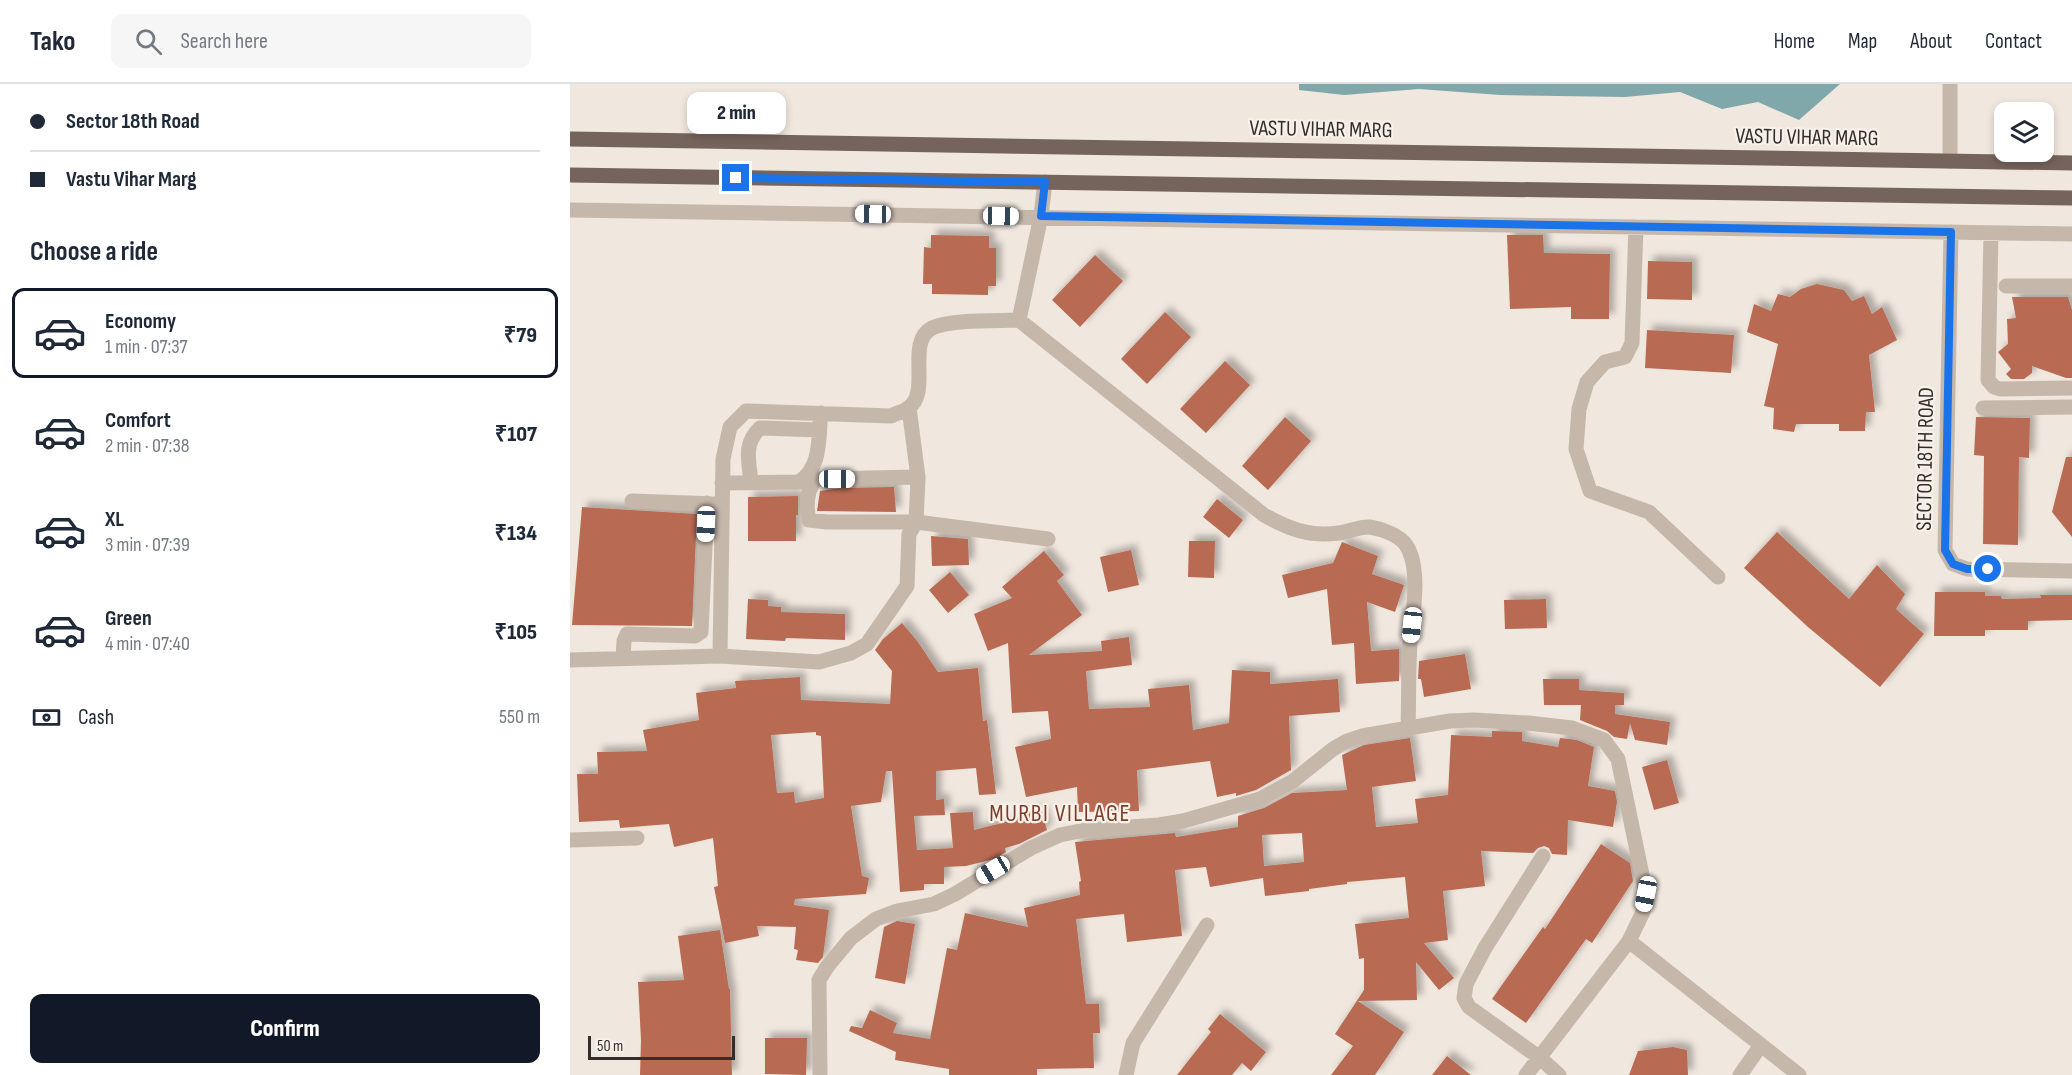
<!DOCTYPE html>
<meta charset="utf-8">
<style>
:root{--surface:#fff;--page:#f6f6f7;--text:#1f2937;--muted:#747a83;--line:#e0e1e3;--accent:#111827}
body{margin:0;font-family:"Sofia Sans Condensed",sans-serif;background:var(--page);color:var(--text);height:100vh;display:flex;flex-direction:column;font-size:22px;white-space:nowrap}
*{box-sizing:border-box;margin:0}
p{font-size:20px;color:var(--muted)}
.icon{flex:none;width:33px;height:33px;fill:none;stroke:currentColor;stroke-width:2;stroke-linecap:round;stroke-linejoin:round}
.map{position:relative;flex:1;overflow:hidden}
.panel{display:flex;flex-direction:column;background:var(--surface);width:570px}
.panel>*{flex:none}
.hud{display:grid;align-content:center;height:132px;padding:0 30px;background:var(--surface)}
.controls{position:absolute;left:1424px;top:18px;display:grid;gap:12px}
.controls a{display:grid;place-items:center;width:60px;height:60px;border-radius:12px;background:var(--surface);box-shadow:0 3px 9px #0003;font-size:30px}
.scale{position:absolute;left:18px;bottom:15px;width:147px;box-sizing:border-box;padding-left:6px;border:3px solid #352d29;border-top:0;font-size:16px;line-height:21px;white-space:nowrap;color:#352d29;-webkit-text-stroke:4px #f8f1ea;paint-order:stroke}
.end{position:absolute;width:27px;height:27px;margin:-14px;border:8px solid #1a73e8;background:#fff;box-shadow:0 0 0 3px #fff}
.from{border-radius:50%}
.bubble{position:absolute;height:42px;border-radius:12px;background:var(--surface);box-shadow:0 3px 9px #0003;font-size:20px;font-weight:800;line-height:42px;text-align:center}
.car{position:absolute;width:18px;height:36px;margin:-18px -9px;border-radius:8px;box-shadow:0 0 4px 2px #0007;background:linear-gradient(#fff 24%,#345 0 40%,#fff 0 76%,#345 0 86%,#fff 0)}
.hud b{display:flex;align-items:center;gap:21px;height:57px;font-size:22px}
.hud b+b{border-top:2px solid var(--line)}
.hud i{width:15px;height:15px;background:var(--text)}
ul{padding:0;list-style:none}
li{display:flex;align-items:center;gap:18px;height:90px;margin:0 12px 9px;padding:0 18px;border:3px solid transparent;border-radius:12px}
li div{flex:1}
li b{display:block;font-size:22px}
li em{font-style:normal;font-weight:800}
li.selected{border-color:var(--accent)}
li>.icon{width:54px;height:54px;stroke-width:1.5}
h2{padding:0 30px;font-size:27px;line-height:72px}
.pay{display:flex;align-items:center;gap:15px;height:66px;padding:0 30px;font-size:22px}
.pay p{margin-inline-start:auto}
.button{display:flex;gap:12px;margin-top:auto;padding:12px 30px}
.button a{flex:1;height:69px;border-radius:12px;background:var(--accent);color:#fff;font-size:24px;font-weight:800;line-height:69px;text-align:center}
header{display:flex;align-items:center;gap:36px;box-sizing:border-box;height:84px;padding:0 30px;background:var(--surface);border-bottom:2px solid var(--line)}
header strong{font-size:28px}
nav{display:flex;gap:33px;margin-inline-start:auto;font-size:21px}
.search{width:420px;height:54px;background:var(--page);display:flex;align-items:center;gap:15px;box-sizing:border-box;padding:0 21px;border-radius:12px;color:var(--muted);font-size:22px}
main{display:flex;flex:1;min-height:0}
.map>svg:first-child{display:block}
.water{fill:#80a8aa}
.building{fill:#b96b52;fill-rule:evenodd;filter:url(#shadow)}
.lines{fill:none;stroke-linecap:round;stroke-linejoin:round}
.minor{stroke:#c6b7ab;stroke-width:15}
.primary{stroke:#75645c;stroke-width:15}
.route{stroke:#1a73e8;stroke-width:8}
.labels{text-anchor:middle;stroke-width:4.5;stroke-linejoin:round;paint-order:stroke}
.street-label{font-size:22px;fill:#352d29;stroke:#f8f1ea}
.neighbourhood-label{font-size:24px;letter-spacing:1.5px;fill:#7b3e2b;stroke:#f8f1ea}
</style>
<header>
<strong>Tako</strong>
<div class="search"><svg class="icon" aria-label="search" viewBox="0 0 24 24"><circle cx="10" cy="10" r="6"/><path d="M15 15l6 6"/></svg>Search here</div>
<nav><a>Home</a><a>Map</a><a>About</a><a>Contact</a></nav>
</header>
<main>
<section class="panel">
<div class="hud">
<b><i class="from"></i>Sector 18th Road</b>
<b><i></i>Vastu Vihar Marg</b>
</div>
<h2>Choose a ride</h2>
<ul>
<li class="selected"><svg class="icon" aria-label="car" viewBox="0 0 24 24"><path d="M5 17H2v-5l4-1 3-4h7l3 4 3 1v5h-3M9 17h6M6 11h13"/><circle cx="7" cy="17" r="2"/><circle cx="17" cy="17" r="2"/></svg><div><b>Economy</b><p>1 min · 07:37</p></div><em>₹79</em></li>
<li><svg class="icon" aria-label="car" viewBox="0 0 24 24"><path d="M5 17H2v-5l4-1 3-4h7l3 4 3 1v5h-3M9 17h6M6 11h13"/><circle cx="7" cy="17" r="2"/><circle cx="17" cy="17" r="2"/></svg><div><b>Comfort</b><p>2 min · 07:38</p></div><em>₹107</em></li>
<li><svg class="icon" aria-label="car" viewBox="0 0 24 24"><path d="M5 17H2v-5l4-1 3-4h7l3 4 3 1v5h-3M9 17h6M6 11h13"/><circle cx="7" cy="17" r="2"/><circle cx="17" cy="17" r="2"/></svg><div><b>XL</b><p>3 min · 07:39</p></div><em>₹134</em></li>
<li><svg class="icon" aria-label="car" viewBox="0 0 24 24"><path d="M5 17H2v-5l4-1 3-4h7l3 4 3 1v5h-3M9 17h6M6 11h13"/><circle cx="7" cy="17" r="2"/><circle cx="17" cy="17" r="2"/></svg><div><b>Green</b><p>4 min · 07:40</p></div><em>₹105</em></li>
</ul>
<div class="pay"><svg class="icon" aria-label="cash" viewBox="0 0 24 24"><path d="M3 7h18v10H3z"/><circle cx="12" cy="12" r="2"/></svg>Cash<p>550 m</p></div>
<div class="button"><a>Confirm</a></div>
</section>
<div class="map">
<svg width="1502" height="991" viewBox="0 0 1502 991">
<defs>
<filter id="shadow"><feDropShadow dx="5.5" dy="-5.5" stdDeviation="3" flood-color="#0004"/></filter>
</defs>
<rect width="100%" height="100%" fill="#f0e7de"/>
<path class="water" d="M 729,0 L 1270,0 L 1229,36 L 1188,18 L 1152,25 L 1110,8 L 1055,13 L 930,11 L 849,5 L 774,11 L 729,6 Z"/>
<path class="building" d="M 361,151 L 419,152 L 419,164 L 426,164 L 426,202 L 418,202 L 418,211 L 362,210 L 362,200 L 353,200 L 354,163 L 361,164 Z
M 937,151 L 973,151 L 974,169 L 1040,170 L 1039,235 L 1001,235 L 1001,223 L 940,225 Z
M 525,171 L 553,197 L 510,243 L 482,216 Z
M 1078,177 L 1122,178 L 1122,216 L 1077,215 Z
M 1247,200 L 1274,206 L 1282,217 L 1294,212 L 1302,230 L 1312,223 L 1327,256 L 1299,271 L 1305,328 L 1296,328 L 1295,347 L 1269,347 L 1269,340 L 1226,340 L 1224,348 L 1203,345 L 1204,324 L 1194,322 L 1208,260 L 1177,248 L 1184,220 L 1201,227 L 1208,210 L 1220,213 L 1231,205 Z
M 1442,213 L 1498,213 L 1502,226 L 1502,294 L 1496,294 L 1462,282 L 1462,289 L 1454,295 L 1441,295 L 1436,290 L 1441,285 L 1428,268 L 1438,260 L 1437,235 L 1446,234 Z
M 595,228 L 621,253 L 577,300 L 551,275 Z
M 1077,246 L 1164,251 L 1161,289 L 1075,284 Z
M 655,277 L 680,301 L 636,349 L 610,325 Z
M 715,333 L 741,357 L 698,406 L 672,382 Z
M 1406,333 L 1460,334 L 1459,374 L 1449,373 L 1448,461 L 1413,460 L 1414,372 L 1404,371 Z
M 1496,373 L 1502,373 L 1502,453 L 1482,428 Z
M 324,403 L 326,428 L 247,427 L 250,407 L 271,404 Z
M 228,412 L 228,431 L 226,431 L 226,457 L 178,457 L 178,413 Z
M 647,415 L 673,436 L 659,454 L 633,433 Z
M 12,423 L 127,430 L 122,542 L 2,541 Z
M 1207,448 L 1279,515 L 1307,481 L 1335,510 L 1326,525 L 1354,550 L 1310,603 L 1238,543 L 1174,484 Z
M 361,452 L 398,455 L 399,481 L 362,482 Z
M 619,457 L 645,457 L 644,494 L 618,493 Z
M 772,458 L 808,472 L 802,490 L 834,501 L 825,528 L 797,518 L 801,567 L 829,565 L 829,597 L 786,600 L 784,559 L 762,561 L 757,505 L 718,514 L 712,491 L 763,479 Z
M 561,466 L 569,501 L 538,508 L 530,473 Z
M 474,467 L 494,491 L 487,497 L 512,531 L 459,571 L 532,567 L 531,557 L 559,553 L 562,581 L 516,587 L 519,625 L 580,623 L 578,605 L 619,601 L 623,646 L 659,639 L 662,586 L 700,588 L 700,600 L 768,595 L 770,628 L 719,632 L 721,686 L 686,706 L 666,712 L 666,709 L 647,713 L 640,677 L 567,686 L 569,727 L 508,728 L 507,703 L 456,713 L 445,663 L 481,655 L 478,627 L 442,629 L 438,559 L 418,567 L 404,530 L 442,514 L 432,503 Z
M 380,488 L 399,511 L 378,529 L 359,506 Z
M 1365,508 L 1415,508 L 1415,512 L 1431,512 L 1432,515 L 1471,514 L 1470,511 L 1502,511 L 1502,536 L 1458,537 L 1458,546 L 1415,546 L 1415,552 L 1364,552 Z
M 178,515 L 198,516 L 198,522 L 211,523 L 211,528 L 275,530 L 275,556 L 216,554 L 215,557 L 176,555 Z
M 976,515 L 977,544 L 935,545 L 934,516 Z
M 332,539 L 348,558 L 368,588 L 408,584 L 413,637 L 417,636 L 426,710 L 409,711 L 406,684 L 366,687 L 366,716 L 374,715 L 375,731 L 344,732 L 347,766 L 383,764 L 380,729 L 403,728 L 404,746 L 444,736 L 444,734 L 471,726 L 477,746 L 449,760 L 435,764 L 436,768 L 424,775 L 396,782 L 374,783 L 374,800 L 354,800 L 354,806 L 330,808 L 322,687 L 316,687 L 311,718 L 281,722 L 292,792 L 299,794 L 296,810 L 225,815 L 224,821 L 259,826 L 253,873 L 248,879 L 226,876 L 228,866 L 224,865 L 226,843 L 187,842 L 189,852 L 155,859 L 144,803 L 148,802 L 143,754 L 104,763 L 99,740 L 50,744 L 49,736 L 9,738 L 7,690 L 28,690 L 27,668 L 77,667 L 73,646 L 129,636 L 126,609 L 166,604 L 165,597 L 230,593 L 231,616 L 320,620 L 322,587 L 305,566 L 313,555 ZM 246,648 L 246,651 L 251,652 L 254,714 L 225,719 L 224,708 L 207,709 L 201,651 Z
M 895,570 L 901,605 L 854,613 L 851,595 L 848,595 L 849,577 Z
M 973,595 L 1009,595 L 1009,606 L 1054,609 L 1054,621 L 1045,621 L 1045,630 L 1100,638 L 1097,661 L 1065,656 L 1060,639 L 1057,655 L 1044,653 L 1037,647 L 1010,636 L 1011,621 L 974,621 Z
M 922,647 L 952,648 L 952,657 L 988,663 L 990,654 L 1007,656 L 1024,663 L 1018,702 L 1045,707 L 1047,718 L 1043,743 L 998,736 L 997,771 L 982,770 L 979,764 L 974,762 L 968,764 L 963,769 L 911,767 L 915,802 L 873,807 L 878,856 L 854,859 L 884,894 L 869,906 L 846,878 L 847,916 L 788,917 L 834,948 L 805,991 L 761,991 L 783,962 L 765,950 L 794,906 L 794,874 L 789,875 L 785,840 L 839,834 L 835,793 L 777,798 L 777,800 L 739,805 L 739,807 L 695,812 L 693,794 L 640,803 L 636,783 L 605,786 L 612,852 L 557,858 L 554,830 L 506,835 L 516,920 L 529,920 L 530,949 L 523,949 L 524,984 L 467,985 L 467,991 L 379,991 L 379,985 L 325,976 L 326,968 L 279,947 L 281,942 L 292,944 L 300,926 L 327,939 L 323,949 L 360,955 L 377,864 L 387,866 L 395,829 L 458,843 L 454,824 L 510,811 L 509,798 L 511,797 L 505,758 L 605,749 L 606,753 L 668,743 L 668,732 L 694,724 L 722,709 L 777,706 L 772,671 L 794,661 L 840,654 L 846,697 L 802,703 L 806,743 L 848,739 L 845,715 L 878,711 L 881,651 L 922,653 ZM 732,749 L 734,778 L 694,782 L 692,751 Z
M 1097,676 L 1109,719 L 1084,726 L 1072,683 Z
M 1031,760 L 1060,779 L 1063,797 L 1022,859 L 1016,855 L 956,939 L 922,915 L 973,843 L 975,845 Z
M 327,837 L 345,840 L 335,900 L 305,894 L 314,843 Z
M 150,846 L 159,905 L 160,905 L 162,991 L 70,991 L 71,956 L 68,898 L 114,896 L 108,852 Z
M 650,930 L 696,968 L 681,987 L 672,979 L 662,991 L 607,991 L 641,948 L 638,945 Z
M 195,954 L 237,954 L 236,991 L 195,990 Z
M 1103,963 L 1117,966 L 1118,991 L 1059,991 L 1068,967 Z
M 877,972 L 901,991 L 862,991 Z"/>
<g class="lines">
<path class="minor" d="M 1380,0 L 1380,77
M 475,98 L 471,132 L 449,236 L 694,431 C 719,445 739,453 769,449 C 779,448 790,442 800,443 C 812,445 829,451 836,461 C 852,485 842,534 840,561 C 838,589 839,616 838,644
M 0,126 L 1502,150
M 1066,143 L 1062,259 L 1055,273 L 1035,278 L 1017,298 L 1009,325 L 1006,365 L 1020,407 L 1079,428 L 1148,493
M 1381,148 L 1375,466 L 1383,480 L 1397,485 L 1502,487
M 1421,149 L 1418,296 L 1424,303 L 1430,305 L 1502,304
M 1436,202 L 1502,202
M 339,324 L 348,393 L 348,395 L 346,438 L 257,438 L 239,436 C 236,423 236,404 247,395 L 348,393
M 1413,324 L 1502,323
M 181,398 C 179,377 173,360 190,344 L 249,346
M 152,399 L 229,398 C 252,383 248,354 251,329
M 62,417 L 146,420
M 150,572 L 153,375 L 160,343 L 176,327 L 321,332 C 326,329 333,328 338,324 C 362,309 335,258 362,244 C 380,235 428,237 449,236
M 53,574 L 54,557 L 57,550 L 125,552 L 131,548 L 137,419
M 0,576 L 150,572 L 249,578 L 281,569 L 297,560 L 337,502 L 339,450 L 346,438 L 478,455
M 0,756 L 67,754
M 973,772 L 915,864 L 896,900 L 894,914 L 899,923 L 970,974 L 989,991
M 1059,857 L 1229,991
M 250,991 L 249,896 L 257,883 L 281,854 L 306,835 L 327,827 L 364,820 L 385,810 L 461,764 L 490,751 L 515,746 L 589,741 L 613,737 L 690,715 L 723,697 L 763,665 L 777,657 L 792,652 L 880,637 L 904,636 L 958,639 L 1002,644 L 1034,656 L 1048,675 L 1076,810 L 1073,828 L 1059,857 L 956,991
M 556,991 L 563,959 L 637,841
M 1170,991 L 1191,961"/>
<path class="primary" d="M 0,55 L 1502,79
M 0,91 L 1502,114"/>
</g>
<g class="lines">
<path class="route" d="M 166,94 L 475,98 L 471,132 L 1381,148 L 1375,466 L 1383,480 L 1397,485 L 1418,485"/>
</g>
<g class="labels">
<g class="street-label">
<text transform="translate(751 44) rotate(1)" y="8">VASTU VIHAR MARG</text>
<text transform="translate(1237 52) rotate(1)" y="8">VASTU VIHAR MARG</text>
<text transform="translate(1354 375) rotate(-89)" y="8">SECTOR 18TH ROAD</text>
</g>
<g class="neighbourhood-label">
<text x="490" y="737">MURBI VILLAGE</text>
</g>
</g>
</svg>
<div class="controls">
<a><svg class="icon" aria-label="layers" viewBox="0 0 24 24"><path d="M12 4l9 5-9 5-9-5zM3 14l9 5 9-5"/></svg></a>
</div>
<div class="scale">50 m</div>
<i class="end from" style="left:1418px;top:485px"></i>
<i class="end" style="left:166px;top:94px"></i>
<div class="bubble" style="left:117px;top:8px;width:99px">2 min</div>
<i class="car" style="left:303px;top:130px;rotate:271deg"></i>
<i class="car" style="left:431px;top:132px;rotate:91deg"></i>
<i class="car" style="left:267px;top:395px;rotate:90deg"></i>
<i class="car" style="left:136px;top:440px;rotate:182deg"></i>
<i class="car" style="left:842px;top:541px;rotate:186deg"></i>
<i class="car" style="left:423px;top:786px;rotate:239deg"></i>
<i class="car" style="left:1076px;top:810px;rotate:191deg"></i>
</div>
</main>
